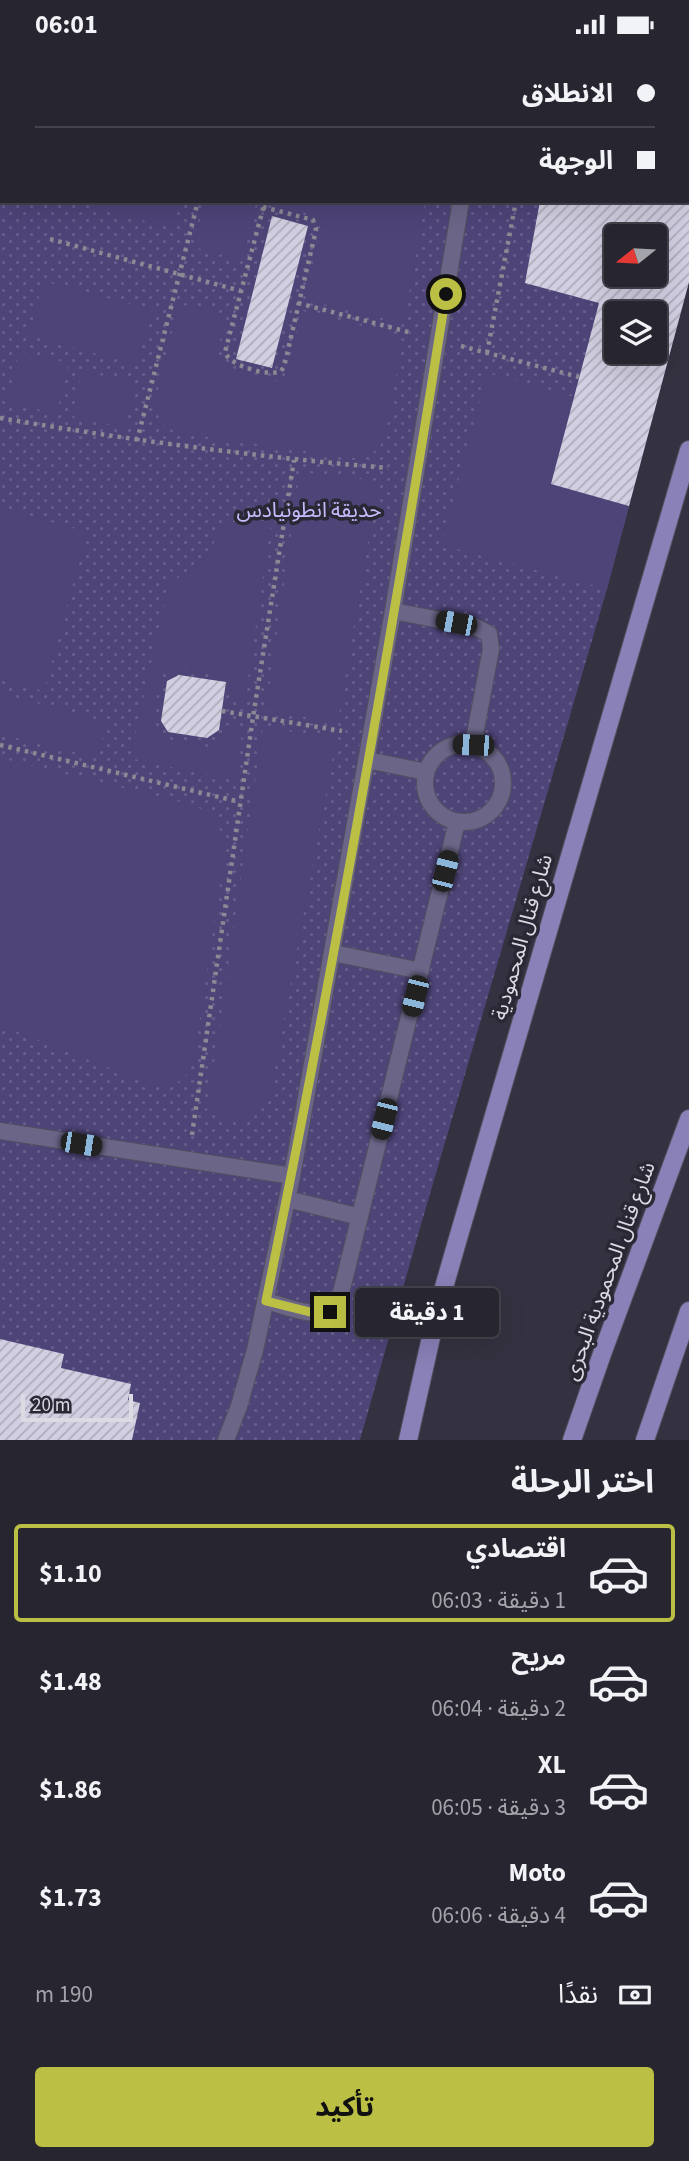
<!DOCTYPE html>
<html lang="ar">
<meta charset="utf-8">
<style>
:root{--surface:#272630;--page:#33323c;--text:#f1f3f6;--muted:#a4a5ab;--line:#43434c;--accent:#bbc044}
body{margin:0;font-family:"Source Sans 3","Noto Sans Arabic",sans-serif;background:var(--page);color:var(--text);direction:rtl;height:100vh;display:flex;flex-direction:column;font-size:26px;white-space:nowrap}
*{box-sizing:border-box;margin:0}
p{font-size:23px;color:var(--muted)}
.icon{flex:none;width:38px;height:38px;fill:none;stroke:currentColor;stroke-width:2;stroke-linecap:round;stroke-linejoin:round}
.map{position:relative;height:1391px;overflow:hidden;direction:ltr}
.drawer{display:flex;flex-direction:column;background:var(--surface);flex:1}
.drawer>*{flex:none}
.guide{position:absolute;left:0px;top:0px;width:690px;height:154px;box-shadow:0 7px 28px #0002,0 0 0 2px var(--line);direction:rtl;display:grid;align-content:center;height:154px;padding:0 35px;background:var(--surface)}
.needle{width:46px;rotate:252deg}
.controls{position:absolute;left:604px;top:175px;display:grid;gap:14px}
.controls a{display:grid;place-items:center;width:63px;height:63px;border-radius:7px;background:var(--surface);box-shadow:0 7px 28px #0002,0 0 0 2px var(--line);font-size:35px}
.scale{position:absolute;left:21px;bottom:18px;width:112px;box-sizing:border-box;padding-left:7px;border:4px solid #dcdbe4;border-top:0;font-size:19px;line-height:24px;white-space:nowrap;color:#dcdbe4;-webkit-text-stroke:5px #2a2835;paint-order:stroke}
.end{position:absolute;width:32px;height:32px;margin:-16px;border:9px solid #bbc044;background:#111;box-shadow:0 0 0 4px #111}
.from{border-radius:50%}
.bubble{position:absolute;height:49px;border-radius:7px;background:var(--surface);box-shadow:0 7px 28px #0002,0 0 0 2px var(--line);font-size:23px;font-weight:700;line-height:49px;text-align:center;direction:rtl}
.car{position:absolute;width:21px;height:42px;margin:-21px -10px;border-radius:9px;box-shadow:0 0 5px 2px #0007;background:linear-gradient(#222 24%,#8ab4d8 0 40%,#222 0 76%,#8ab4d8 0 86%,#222 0)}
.guide b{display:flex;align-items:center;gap:24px;height:66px;font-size:26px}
.guide b+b{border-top:2px solid var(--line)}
.guide i{width:18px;height:18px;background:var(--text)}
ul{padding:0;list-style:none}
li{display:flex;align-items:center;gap:21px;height:98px;margin:0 14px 10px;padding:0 21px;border:4px solid transparent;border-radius:7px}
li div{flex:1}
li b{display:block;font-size:26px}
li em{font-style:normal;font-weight:700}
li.on{border-color:var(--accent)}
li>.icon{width:63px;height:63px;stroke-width:1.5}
h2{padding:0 35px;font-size:32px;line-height:84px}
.pay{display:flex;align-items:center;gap:18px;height:77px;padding:0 35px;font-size:26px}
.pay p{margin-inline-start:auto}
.action{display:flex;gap:14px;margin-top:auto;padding:14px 35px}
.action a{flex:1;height:80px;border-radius:7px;background:var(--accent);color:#111;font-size:28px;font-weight:700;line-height:80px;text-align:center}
.status{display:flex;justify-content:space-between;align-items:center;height:49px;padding:0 35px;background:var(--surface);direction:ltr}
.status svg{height:19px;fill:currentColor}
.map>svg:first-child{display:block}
.grass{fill:url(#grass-dots);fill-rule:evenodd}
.garden{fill:#4e4478}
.building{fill:url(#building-hatch);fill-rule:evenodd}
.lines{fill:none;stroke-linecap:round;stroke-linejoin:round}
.lane-casing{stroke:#52505e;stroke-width:18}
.secondary-casing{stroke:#52505e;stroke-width:20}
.path{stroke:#8b8994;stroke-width:4.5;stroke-dasharray:3.5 5;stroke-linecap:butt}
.lane{stroke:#6b6688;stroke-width:16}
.secondary{stroke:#8981b7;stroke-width:18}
.route{stroke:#bbc044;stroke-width:9}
.labels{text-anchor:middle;stroke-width:7;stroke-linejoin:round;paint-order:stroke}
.park-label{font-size:21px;fill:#c6bcfc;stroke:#2a2835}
.street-label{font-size:21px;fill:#dcdbe4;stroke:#2a2835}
</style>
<div class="status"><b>06:01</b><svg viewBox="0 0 49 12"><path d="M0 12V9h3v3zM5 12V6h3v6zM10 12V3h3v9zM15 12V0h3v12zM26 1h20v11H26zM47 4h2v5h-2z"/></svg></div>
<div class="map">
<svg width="689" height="1391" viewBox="0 0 689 1391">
<defs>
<pattern id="grass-dots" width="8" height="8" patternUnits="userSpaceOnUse" patternTransform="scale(1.75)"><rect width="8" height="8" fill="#4e4478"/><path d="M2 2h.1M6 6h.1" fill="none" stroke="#675e8b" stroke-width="1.8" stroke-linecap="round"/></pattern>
<pattern id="building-hatch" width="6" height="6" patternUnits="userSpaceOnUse" patternTransform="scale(1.75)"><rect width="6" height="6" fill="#d1cfe1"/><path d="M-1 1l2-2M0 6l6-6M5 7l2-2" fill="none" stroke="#adacba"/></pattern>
</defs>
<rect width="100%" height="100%" fill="#343240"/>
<path class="grass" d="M 0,0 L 689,0 L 689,233 L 607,540 L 420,1179 L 360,1391 L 0,1391 ZM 2,2 L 688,2 L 688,152 L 2,152 ZM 616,187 L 654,187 L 654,226 L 616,226 ZM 616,264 L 654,264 L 654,303 L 616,303 Z"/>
<path class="garden" d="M 72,152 L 179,152 L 172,179 Z
M 205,152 L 257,152 L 241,211 L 193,198 Z
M 276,152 L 425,152 L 404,274 L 305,251 L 323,168 L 275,157 Z
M 43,232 L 152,261 L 137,316 L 29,286 Z
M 179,255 L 226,265 L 215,314 L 284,334 L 302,262 L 402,287 C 398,309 390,383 380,397 C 374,405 365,408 355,409 L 180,384 C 164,379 156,370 155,353 Z
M 19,302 L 68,314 L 57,364 L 7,354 Z
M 82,322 L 135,334 L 125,379 L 72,367 Z
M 487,324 L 574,348 L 551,435 L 629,457 L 607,540 L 441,496 Z
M 300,423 L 378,432 L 338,673 L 266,662 Z
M 0,459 L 87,483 L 44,642 L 0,630 Z
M 239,472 L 271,472 L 245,650 L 231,647 L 231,638 L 219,627 L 177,619 L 160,627 L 152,675 L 161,689 L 208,698 L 222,691 L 227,676 L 243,678 L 236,725 L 227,730 L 130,709 L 169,533 C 181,528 193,522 202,512 C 215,497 218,477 239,472 Z
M 0,644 L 106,673 L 98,709 L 0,685 Z
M 263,678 L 336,690 L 269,1051 C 250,1080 234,1072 207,1062 Z
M 0,709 L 196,757 C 222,773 226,787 223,816 L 193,1015 C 185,1032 174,1038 155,1037 L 0,976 Z"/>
<path class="building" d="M 540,152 L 689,152 L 689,233 L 629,457 L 551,435 L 599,254 L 525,234 ZM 616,187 L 654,187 L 654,226 L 616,226 ZM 616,264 L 654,264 L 654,303 L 616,303 Z
M 272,167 L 308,177 L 272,319 L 236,310 Z
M 179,626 L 226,633 L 219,681 L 207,689 L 168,683 L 161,672 L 167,632 Z
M 0,1290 L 64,1305 L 61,1319 L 131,1335 L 128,1351 L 140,1354 L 132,1391 L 0,1391 Z"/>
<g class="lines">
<g class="lane-casing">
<path id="lane" d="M 486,2 L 486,0
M 512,2 L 519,0
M 393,562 L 476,578 L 489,585 L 491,600 L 473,696
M425 734a39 39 0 1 1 78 0a39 39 0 1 1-78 0Z
M 367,711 L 426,723
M 333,904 L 421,922
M 0,1082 L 292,1127
M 287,1150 L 360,1168
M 266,1252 C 287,1257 325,1276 339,1252 L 457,773
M 226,1391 L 239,1357 L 255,1301 L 292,1127 L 393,562 L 461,152"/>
</g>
<g class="secondary-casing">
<path id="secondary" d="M 408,1391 L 436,1266 L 459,1186 L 689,401
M 572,1391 L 602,1305 L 689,1070
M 645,1391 L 689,1262"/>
</g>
<path class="path" d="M 114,0 L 119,2
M 35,2 L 36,0
M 0,124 L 2,118
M 263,158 L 313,171 L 316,181 L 284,318 L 281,322 C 269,328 229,317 225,303 L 265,152
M 50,190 L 241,242
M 298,254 L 412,284
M 461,297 L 579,328
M 487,304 L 516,152
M 0,369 C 129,391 258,408 388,419
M 137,392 L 198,152
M 222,662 L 342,682
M 0,696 L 240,753
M 192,1086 L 253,668 L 294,411"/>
<use href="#lane" class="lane"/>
<use href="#secondary" class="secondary"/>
</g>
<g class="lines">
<path class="route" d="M 330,1263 L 314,1264 L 266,1252 C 334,918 393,581 446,245"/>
</g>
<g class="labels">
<g class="park-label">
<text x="309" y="468">حديقة انطونيادس</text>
</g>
<g class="street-label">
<text transform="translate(522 888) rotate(-74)" y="7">شارع قنال المحمودية</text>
<text transform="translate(609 1222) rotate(-70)" y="7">شارع قنال المحمودية البحرى</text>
</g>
</g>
</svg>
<div class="controls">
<a><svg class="needle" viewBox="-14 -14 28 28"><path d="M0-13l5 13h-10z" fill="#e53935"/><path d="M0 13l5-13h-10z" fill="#a4a5ab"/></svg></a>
<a><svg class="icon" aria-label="layers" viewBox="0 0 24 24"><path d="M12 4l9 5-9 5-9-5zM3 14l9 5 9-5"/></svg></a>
</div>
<div class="scale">20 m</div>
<i class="end from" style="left:446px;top:245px"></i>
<i class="end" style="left:330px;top:1263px"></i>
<div class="bubble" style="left:355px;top:1239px;width:144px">1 دقيقة</div>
<i class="car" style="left:456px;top:574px;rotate:281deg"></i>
<i class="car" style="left:473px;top:696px;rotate:272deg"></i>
<i class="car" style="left:445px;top:822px;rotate:14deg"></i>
<i class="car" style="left:415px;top:947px;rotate:194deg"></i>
<i class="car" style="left:384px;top:1070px;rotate:194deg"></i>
<i class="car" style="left:81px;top:1095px;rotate:99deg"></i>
<div class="guide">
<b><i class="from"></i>الانطلاق</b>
<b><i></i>الوجهة</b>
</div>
</div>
<section class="drawer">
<h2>اختر الرحلة</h2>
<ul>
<li class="on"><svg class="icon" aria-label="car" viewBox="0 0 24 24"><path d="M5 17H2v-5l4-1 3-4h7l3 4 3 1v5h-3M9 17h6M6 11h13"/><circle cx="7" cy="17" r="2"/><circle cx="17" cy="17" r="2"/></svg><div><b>اقتصادي</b><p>1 دقيقة · 06:03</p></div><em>$1.10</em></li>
<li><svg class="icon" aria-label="car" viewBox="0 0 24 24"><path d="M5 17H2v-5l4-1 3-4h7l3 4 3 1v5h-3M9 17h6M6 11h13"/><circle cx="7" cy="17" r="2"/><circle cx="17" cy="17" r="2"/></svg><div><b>مريح</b><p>2 دقيقة · 06:04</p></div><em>$1.48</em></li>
<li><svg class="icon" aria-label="car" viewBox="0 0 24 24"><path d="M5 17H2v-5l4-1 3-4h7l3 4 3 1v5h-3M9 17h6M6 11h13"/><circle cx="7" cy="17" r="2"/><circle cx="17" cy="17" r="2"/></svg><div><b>XL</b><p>3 دقيقة · 06:05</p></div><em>$1.86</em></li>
<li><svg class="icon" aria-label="car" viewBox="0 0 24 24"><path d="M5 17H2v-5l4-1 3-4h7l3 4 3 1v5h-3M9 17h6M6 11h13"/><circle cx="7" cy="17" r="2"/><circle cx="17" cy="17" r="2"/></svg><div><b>Moto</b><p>4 دقيقة · 06:06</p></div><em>$1.73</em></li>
</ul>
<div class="pay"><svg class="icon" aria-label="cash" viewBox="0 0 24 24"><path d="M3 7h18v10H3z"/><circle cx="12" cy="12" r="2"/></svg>نقدًا<p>190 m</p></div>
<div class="action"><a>تأكيد</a></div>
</section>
